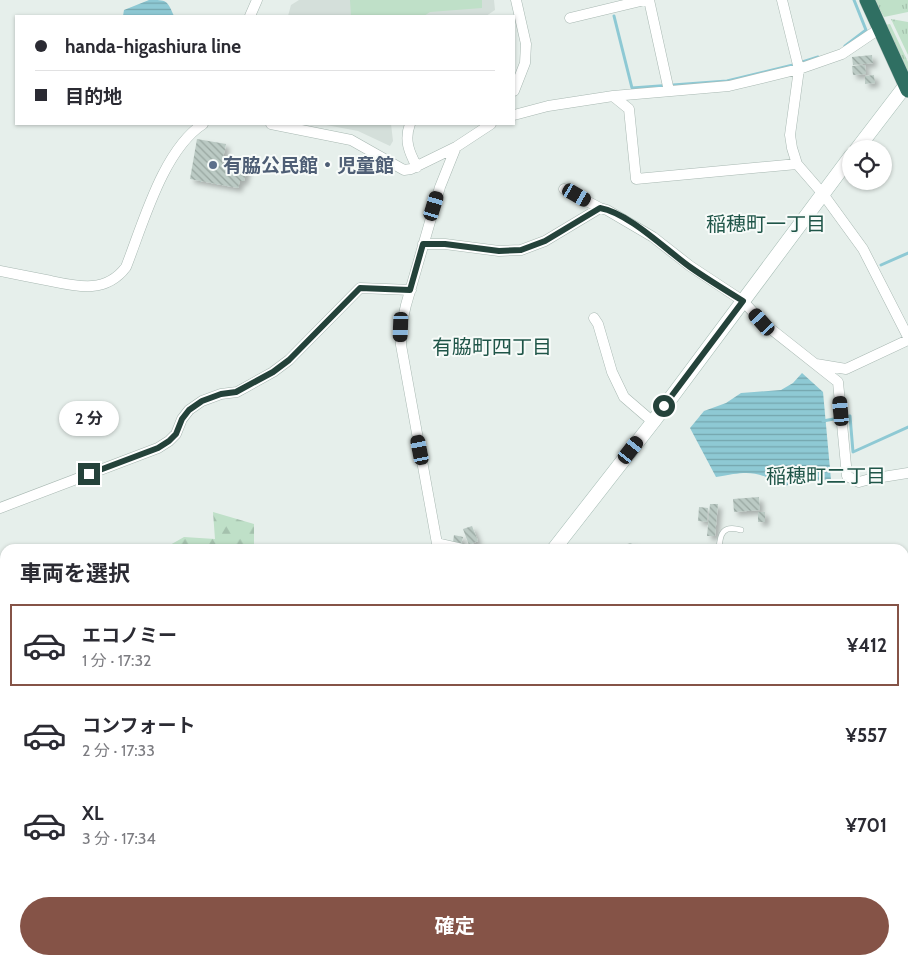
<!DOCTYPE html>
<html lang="ja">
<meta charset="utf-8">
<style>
:root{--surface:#fff;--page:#f2f2f3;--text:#2b2b33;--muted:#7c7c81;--line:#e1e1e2;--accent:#855347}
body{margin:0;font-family:Cabin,"Noto Sans JP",sans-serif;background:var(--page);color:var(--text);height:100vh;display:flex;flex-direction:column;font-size:19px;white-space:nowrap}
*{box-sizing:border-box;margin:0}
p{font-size:16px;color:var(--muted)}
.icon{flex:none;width:28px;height:28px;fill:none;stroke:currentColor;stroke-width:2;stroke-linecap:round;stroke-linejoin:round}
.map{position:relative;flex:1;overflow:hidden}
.panel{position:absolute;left:0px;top:544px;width:909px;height:421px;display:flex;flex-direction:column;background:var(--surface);border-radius:15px 15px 0 0;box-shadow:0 1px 4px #0004}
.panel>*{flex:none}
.top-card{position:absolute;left:15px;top:15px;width:500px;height:110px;border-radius:0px;box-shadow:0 1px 4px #0004;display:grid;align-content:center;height:110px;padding:0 20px;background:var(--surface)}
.controls{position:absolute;left:842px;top:140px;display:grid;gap:10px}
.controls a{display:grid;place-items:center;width:50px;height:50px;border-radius:50%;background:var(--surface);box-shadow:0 1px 4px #0004;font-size:25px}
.end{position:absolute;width:22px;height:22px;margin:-11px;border:6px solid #24423a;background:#fff;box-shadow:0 0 0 2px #fff}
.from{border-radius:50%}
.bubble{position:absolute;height:35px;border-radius:18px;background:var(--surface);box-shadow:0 1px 4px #0004;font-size:16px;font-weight:700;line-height:35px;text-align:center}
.car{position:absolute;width:15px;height:30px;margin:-15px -8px;border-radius:6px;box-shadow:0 0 4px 1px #0007;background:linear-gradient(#222 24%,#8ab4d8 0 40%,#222 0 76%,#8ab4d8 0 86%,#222 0)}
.top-card b{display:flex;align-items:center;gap:18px;height:48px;font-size:19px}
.top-card b+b{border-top:1px solid var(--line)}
.top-card i{width:12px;height:12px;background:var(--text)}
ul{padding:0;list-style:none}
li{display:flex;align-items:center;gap:15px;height:82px;margin:0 10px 8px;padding:0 10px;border:2px solid transparent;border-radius:0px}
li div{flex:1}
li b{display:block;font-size:19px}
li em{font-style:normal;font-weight:700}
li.on{border-color:var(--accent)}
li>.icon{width:45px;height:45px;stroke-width:1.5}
h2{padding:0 20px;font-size:22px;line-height:60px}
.button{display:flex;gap:10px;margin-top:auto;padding:10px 20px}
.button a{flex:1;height:58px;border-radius:30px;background:var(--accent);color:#fff;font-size:20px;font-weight:700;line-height:58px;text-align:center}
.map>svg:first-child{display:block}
.built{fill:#d4dfda}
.grass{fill:url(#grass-tufts)}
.forest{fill:url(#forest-firs)}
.green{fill:#bfe0c8}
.water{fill:url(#water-rules)}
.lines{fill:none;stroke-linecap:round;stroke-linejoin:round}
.stream{stroke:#8ec9d4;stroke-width:3}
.building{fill:url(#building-back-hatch);filter:url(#shadow)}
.lane-casing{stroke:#a8b8b2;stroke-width:6}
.street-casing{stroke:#a8b8b2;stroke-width:11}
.secondary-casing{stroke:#a4bbb3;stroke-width:15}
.primary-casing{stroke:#c2cac8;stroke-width:16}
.highway-casing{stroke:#c2cac8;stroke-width:16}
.lane{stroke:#fff;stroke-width:5}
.street{stroke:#fff;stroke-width:10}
.secondary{stroke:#fff;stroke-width:14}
.primary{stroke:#6aa596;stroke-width:15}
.highway{stroke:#2f6f62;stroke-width:15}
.route{stroke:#24423a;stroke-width:6}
.service-dot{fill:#5c6f8a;stroke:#f7fbf9;stroke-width:2}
.labels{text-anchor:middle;stroke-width:4;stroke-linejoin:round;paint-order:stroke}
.service-label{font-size:19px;font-weight:bold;fill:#4e5e75;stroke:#f7fbf9;text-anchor:start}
.neighbourhood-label{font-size:20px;fill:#1f5548;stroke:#f7fbf9}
</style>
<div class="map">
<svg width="908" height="964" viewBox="0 0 908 964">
<defs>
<pattern id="grass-tufts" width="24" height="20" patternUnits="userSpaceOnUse" patternTransform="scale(1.25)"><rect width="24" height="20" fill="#bfe0c8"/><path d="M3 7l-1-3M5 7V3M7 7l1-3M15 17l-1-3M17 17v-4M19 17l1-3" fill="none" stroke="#a4c1ad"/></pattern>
<pattern id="forest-firs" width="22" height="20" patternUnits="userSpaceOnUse" patternTransform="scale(1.25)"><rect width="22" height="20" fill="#bfe0c8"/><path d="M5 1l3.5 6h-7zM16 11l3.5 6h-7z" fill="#a4c1ad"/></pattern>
<pattern id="water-rules" width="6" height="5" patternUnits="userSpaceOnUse" patternTransform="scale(1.25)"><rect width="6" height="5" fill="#8ec9d4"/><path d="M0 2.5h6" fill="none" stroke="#74a5ad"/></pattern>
<pattern id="building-back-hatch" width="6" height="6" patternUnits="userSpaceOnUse" patternTransform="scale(1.25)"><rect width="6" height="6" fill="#bbcac4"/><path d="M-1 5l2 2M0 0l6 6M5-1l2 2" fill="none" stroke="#98a6a0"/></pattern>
<filter id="shadow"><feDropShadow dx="4" dy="4" stdDeviation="2.5" flood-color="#0004"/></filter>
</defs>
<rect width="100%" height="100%" fill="#e6efeb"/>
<path class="built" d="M 299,0 L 494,0 L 495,10 L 486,16 L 288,16 L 291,5 Z
M 321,124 L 391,124 L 393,141 L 390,146 L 358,131 Z
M 0,731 L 5,731 L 5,960 L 52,960 L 52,964 L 0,964 Z
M 374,960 L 657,960 L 656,964 L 379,964 Z"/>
<path class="grass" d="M 874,0 L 908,0 L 908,12 L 884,17 Z
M 891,19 L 908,22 L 908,55 Z
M 890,24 L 908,62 L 908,74 L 885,25 Z"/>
<path class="forest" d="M 213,512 L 254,524 L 254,549 L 163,549 L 184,537 L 215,539 Z"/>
<path class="green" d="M 350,0 L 482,0 L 482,8 L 430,12 L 424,16 L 351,16 Z
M 2,922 L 5,922 L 5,960 L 49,960 L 49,964 L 0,964 Z"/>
<path class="water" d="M 149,0 C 167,0 167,0 174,16 L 123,16 L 124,10 Z
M 802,373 L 823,392 L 831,480 L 802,481 L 785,486 C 755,470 749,471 716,477 L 690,428 L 704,411 L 726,403 L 741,393 L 781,390 L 793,383 Z
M 904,736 L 908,738 L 908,808 L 904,819 Z"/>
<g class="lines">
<path class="stream" d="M 614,16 L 632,88 L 727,81 L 793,65 L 818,57
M 845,46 L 866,30 L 854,0
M 881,265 L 908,253
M 823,421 L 850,416 L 853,452 L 908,427"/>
</g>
<path class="building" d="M 872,55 L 873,63 L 853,65 L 852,57 Z
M 865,65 L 866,74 L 853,75 L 852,66 Z
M 874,75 L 875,83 L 865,84 L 865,76 Z
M 197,139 L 226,144 L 222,163 L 247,168 L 244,181 L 240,181 L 238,188 L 190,179 Z
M 759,497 L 760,510 L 734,512 L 733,499 Z
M 710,504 L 718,504 L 715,536 L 707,536 Z
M 699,507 L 708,508 L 707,522 L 698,521 Z
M 758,512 L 765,512 L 765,522 L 758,522 Z
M 472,526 L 478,541 L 469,545 L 463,529 Z
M 454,535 L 463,537 L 461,544 L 453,542 Z
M 630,543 L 645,549 L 623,549 L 625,545 Z
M 4,683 L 5,685 L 5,704 L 0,698 L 0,686 Z
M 0,751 L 3,751 L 2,760 L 5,761 L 5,776 L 0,776 Z
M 0,817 L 5,817 L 5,833 L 0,832 Z
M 4,895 L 5,895 L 5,919 L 1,918 Z
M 907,896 L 908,896 L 908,915 L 905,915 Z
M 904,946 L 908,946 L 907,960 L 904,959 Z
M 142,960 L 164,960 L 164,964 L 142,964 Z
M 167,960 L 181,960 L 181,964 L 167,964 Z
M 404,960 L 418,960 L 415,964 L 409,964 Z
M 420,960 L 427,960 L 430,963 L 416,964 Z
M 474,960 L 489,960 L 486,964 L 479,964 Z
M 495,960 L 569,960 L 570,964 L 499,964 Z
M 580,960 L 582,960 L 587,964 L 576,964 Z"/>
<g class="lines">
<g class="lane-casing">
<path id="lane" d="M 719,549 C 720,533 723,525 741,530
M 609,960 L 614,964"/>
</g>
<g class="street-casing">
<path id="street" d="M 649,0 L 669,91
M 782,0 L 799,69 L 790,135 L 792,148 L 797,164 L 823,194 L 863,249 L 908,337
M 250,16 L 257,0
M 570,18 L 645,0
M 514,91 L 525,63 L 526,44 L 516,0
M 613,96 L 629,109 L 636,179 L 797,164
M 514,115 L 548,106 L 613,96 L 729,86 L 799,69 L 842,54 L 879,29
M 271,124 L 351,140 L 404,170 L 411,169 L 456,147 L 491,124
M 410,124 C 404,140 409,152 417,167
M 564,189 L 600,208
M 423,244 L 445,244 L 499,251 L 521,250 L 545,241 L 600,208 L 607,210 L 653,237 L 690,266 L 743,301 L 762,322 L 838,382 L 847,476 L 859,482 L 870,479 L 908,473
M 0,271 C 15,274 31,277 46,280 C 75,286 105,295 126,267 C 143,224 163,150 203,124
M 594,318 L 598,324 L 612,372 L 624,397 L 653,422
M 816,364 L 846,369 L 908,340
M 0,508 L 158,448 L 169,441 L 176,434 L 182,419 L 189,410 L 202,401 L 221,394 L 237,392 L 273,372 L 289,360 L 360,288 L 411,290
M 437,543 L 463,549
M 438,549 L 401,345 L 401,327 L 406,305 L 440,187 L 456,147
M 0,727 L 5,727
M 904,729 L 908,730
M 904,844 L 908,831
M 904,937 L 908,938
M 190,960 L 191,964
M 663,960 L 664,964
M 56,964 L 57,960"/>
</g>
<g class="secondary-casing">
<path id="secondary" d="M 857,149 L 906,85
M 554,549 L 653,422 L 851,156
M 760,960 L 812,964
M 255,964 L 257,960
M 696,964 L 717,960"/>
</g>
<g class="primary-casing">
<path id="primary" d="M 0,632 L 5,638
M 0,654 L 5,660
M 332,960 L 337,964
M 355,960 L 360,964"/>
</g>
<g class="highway-casing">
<path id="highway" d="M 867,0 L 908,90"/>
</g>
<use href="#lane" class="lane"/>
<use href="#street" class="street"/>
<use href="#secondary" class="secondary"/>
<use href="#primary" class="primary"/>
<use href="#highway" class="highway"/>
</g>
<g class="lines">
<path class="route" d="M 89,474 L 158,448 L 169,441 L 176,434 L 182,419 L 189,410 L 202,401 L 221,394 L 236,392 L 273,372 L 289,360 L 360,288 L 410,290 L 423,244 L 445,244 L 499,251 L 521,250 L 545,241 L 600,208 C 629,213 666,250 690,267 C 707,279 725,290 743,301 L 664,406"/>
</g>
<circle class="service-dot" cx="213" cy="165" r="5"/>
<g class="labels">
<g class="service-label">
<text x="223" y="172">有脇公民館・児童館</text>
</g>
<g class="neighbourhood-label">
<text x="766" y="231">稲穂町一丁目</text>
<text x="492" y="354">有脇町四丁目</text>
<text x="826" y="483">稲穂町二丁目</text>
</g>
</g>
</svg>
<div class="controls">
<a><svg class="icon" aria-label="locate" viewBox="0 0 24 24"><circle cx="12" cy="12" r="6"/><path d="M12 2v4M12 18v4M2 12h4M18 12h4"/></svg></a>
</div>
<i class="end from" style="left:664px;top:406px"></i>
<i class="end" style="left:89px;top:474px"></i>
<div class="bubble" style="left:59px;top:401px;width:60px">2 分</div>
<i class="car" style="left:577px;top:195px;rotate:120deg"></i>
<i class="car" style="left:434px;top:206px;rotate:17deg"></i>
<i class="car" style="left:762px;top:322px;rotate:318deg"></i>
<i class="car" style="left:401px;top:327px;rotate:182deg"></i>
<i class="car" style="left:841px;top:411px;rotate:355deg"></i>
<i class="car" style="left:420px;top:450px;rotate:349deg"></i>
<i class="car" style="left:631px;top:450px;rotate:38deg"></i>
<div class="top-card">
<b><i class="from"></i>handa-higashiura line</b>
<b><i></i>目的地</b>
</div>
<section class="panel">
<h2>車両を選択</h2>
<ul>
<li class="on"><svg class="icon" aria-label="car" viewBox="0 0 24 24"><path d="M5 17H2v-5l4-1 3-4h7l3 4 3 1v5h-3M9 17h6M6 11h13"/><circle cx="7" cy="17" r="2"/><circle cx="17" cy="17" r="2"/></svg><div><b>エコノミー</b><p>1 分 · 17:32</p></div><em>¥412</em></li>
<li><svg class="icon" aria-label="car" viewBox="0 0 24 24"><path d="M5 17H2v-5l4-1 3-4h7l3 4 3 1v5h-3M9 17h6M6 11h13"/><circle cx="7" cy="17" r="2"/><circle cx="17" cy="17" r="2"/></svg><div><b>コンフォート</b><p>2 分 · 17:33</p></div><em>¥557</em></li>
<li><svg class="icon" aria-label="car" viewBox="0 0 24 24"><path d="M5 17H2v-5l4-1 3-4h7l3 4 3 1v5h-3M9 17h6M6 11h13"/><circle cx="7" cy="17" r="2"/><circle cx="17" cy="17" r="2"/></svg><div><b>XL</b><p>3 分 · 17:34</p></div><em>¥701</em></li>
</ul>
<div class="button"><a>確定</a></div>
</section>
</div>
